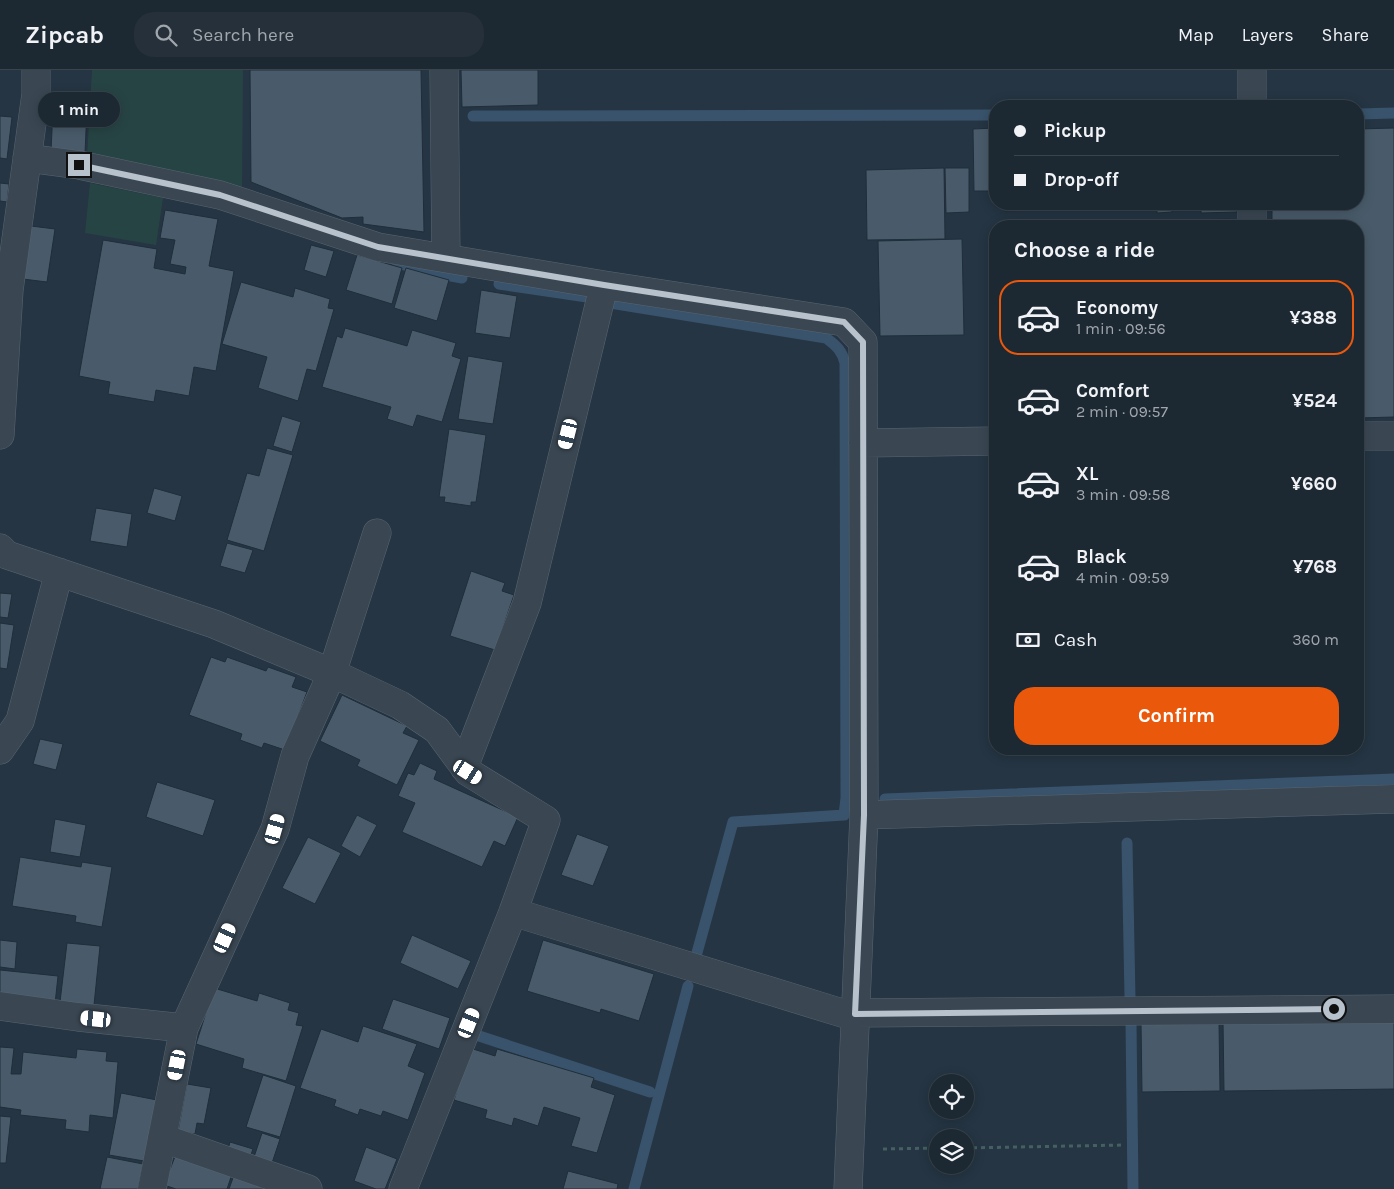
<!DOCTYPE html>
<meta charset="utf-8">
<style>
:root{--surface:#1c2832;--page:#25303a;--text:#f1f3f6;--muted:#a0a6ac;--line:#3a444d;--accent:#ea580c}
body{margin:0;font-family:Karla,sans-serif;background:var(--page);color:var(--text);height:100vh;display:flex;flex-direction:column;font-size:19px;white-space:nowrap}
*{box-sizing:border-box;margin:0}
p{font-size:16px;color:var(--muted)}
.icon{flex:none;width:28px;height:28px;fill:none;stroke:currentColor;stroke-width:2;stroke-linecap:round;stroke-linejoin:round}
.map{position:relative;flex:1;overflow:hidden}
.details{position:absolute;left:989px;top:150px;width:375px;height:535px;display:flex;flex-direction:column;background:var(--surface);border-radius:20px;box-shadow:0 2px 12px #0003,0 0 0 1px var(--line)}
.details>*{flex:none}
.banner{position:absolute;left:989px;top:30px;width:375px;height:110px;border-radius:20px;box-shadow:0 2px 12px #0003,0 0 0 1px var(--line);display:grid;align-content:center;height:110px;padding:0 25px;background:var(--surface)}
.fabs{position:absolute;left:929px;top:1004px;display:grid;gap:10px}
.fabs a{display:grid;place-items:center;width:45px;height:45px;border-radius:50%;background:var(--surface);box-shadow:0 2px 12px #0003,0 0 0 1px var(--line);font-size:25px}
.end{position:absolute;width:22px;height:22px;margin:-11px;border:6px solid #b7c2cd;background:#111;box-shadow:0 0 0 2px #111}
.from{border-radius:50%}
.bubble{position:absolute;height:35px;border-radius:18px;background:var(--surface);box-shadow:0 2px 12px #0003,0 0 0 1px var(--line);font-size:16px;font-weight:700;line-height:35px;text-align:center}
.car{position:absolute;width:15px;height:30px;margin:-15px -8px;border-radius:6px;box-shadow:0 0 4px 1px #0007;background:linear-gradient(#fff 24%,#345 0 40%,#fff 0 76%,#345 0 86%,#fff 0)}
.banner b{display:flex;align-items:center;gap:18px;height:48px;font-size:19px}
.banner b+b{border-top:1px solid var(--line)}
.banner i{width:12px;height:12px;background:var(--text)}
ul{padding:0;list-style:none}
li{display:flex;align-items:center;gap:15px;height:75px;margin:0 10px 8px;padding:0 15px;border:2px solid transparent;border-radius:20px}
li div{flex:1}
li b{display:block;font-size:19px}
li em{font-style:normal;font-weight:700}
li.active{border-color:var(--accent)}
li>.icon{width:45px;height:45px;stroke-width:1.5}
h2{padding:0 25px;font-size:22px;line-height:60px}
.pay{display:flex;align-items:center;gap:12px;height:55px;padding:0 25px;font-size:19px}
.pay p{margin-inline-start:auto}
.cta{display:flex;gap:10px;margin-top:auto;padding:10px 25px}
.cta a{flex:1;height:58px;border-radius:20px;background:var(--accent);color:#fff;font-size:20px;font-weight:700;line-height:58px;text-align:center}
header{display:flex;align-items:center;gap:30px;box-sizing:border-box;height:70px;padding:0 25px;background:var(--surface);border-bottom:1px solid var(--line)}
header strong{font-size:24px}
nav{display:flex;gap:28px;margin-inline-start:auto;font-size:18px}
.search{width:350px;height:45px;background:var(--page);display:flex;align-items:center;gap:12px;box-sizing:border-box;padding:0 18px;border-radius:20px;color:var(--muted);font-size:19px}
.map>svg:first-child{display:block}
.green{fill:#274444}
.lines{fill:none;stroke-linecap:round;stroke-linejoin:round}
.stream{stroke:#38536b;stroke-width:11}
.building{fill:#495b6a;stroke:#202e3a}
.minor-casing{stroke:#586570;stroke-width:29}
.path{stroke:#456060;stroke-width:3;stroke-dasharray:4 4;stroke-linecap:butt}
.minor{stroke:#3a4753;stroke-width:28}
.route{stroke:#b7c2cd;stroke-width:6}
</style>
<header>
<strong>Zipcab</strong>
<div class="search"><svg class="icon" aria-label="search" viewBox="0 0 24 24"><circle cx="10" cy="10" r="6"/><path d="M15 15l6 6"/></svg>Search here</div>
<nav><a>Map</a><a>Layers</a><a>Share</a></nav>
</header>
<div class="map">
<svg width="1394" height="1119" viewBox="0 0 1394 1119">
<rect width="100%" height="100%" fill="#253543"/>
<path class="green" d="M 92,0 L 243,0 L 242,120 L 87,88 Z
M 90,113 L 163,128 L 156,175 L 85,163 Z"/>
<g class="lines">
<path class="stream" d="M 1358,44 L 1394,43
M 473,46 L 995,45
M 397,193 L 430,202 L 462,208
M 499,214 L 587,227
M 610,233 L 826,268 C 837,276 842,281 845,293 L 846,728 L 844,745 L 733,752 L 695,890
M 885,729 L 1394,709
M 1127,773 L 1130,928
M 1131,952 L 1133,1119
M 473,964 L 650,1022
M 634,1119 L 688,916"/>
</g>
<path class="building" d="M 250,0 L 421,0 L 424,162 L 363,154 L 363,147 L 342,148 L 251,112 Z
M 461,0 L 538,0 L 538,35 L 462,37 Z
M 53,37 L 87,39 L 85,83 L 51,82 Z
M 0,46 L 12,47 L 7,89 L 0,88 Z
M 995,58 L 995,121 L 974,121 L 973,59 Z
M 1394,58 L 1394,347 L 1358,348 L 1358,156 L 1272,156 L 1272,134 L 1358,134 L 1358,59 Z
M 944,98 L 945,169 L 867,170 L 866,100 Z
M 945,98 L 969,98 L 969,142 L 946,143 Z
M 0,113 L 9,114 L 7,132 L 0,131 Z
M 1004,134 L 1043,134 L 1044,140 L 1004,141 Z
M 1157,134 L 1171,134 L 1172,142 L 1157,143 Z
M 1201,134 L 1237,134 L 1237,142 L 1201,143 Z
M 165,140 L 218,149 L 209,196 L 234,201 L 216,301 L 194,297 L 189,326 L 156,320 L 154,332 L 108,324 L 110,312 L 79,306 L 103,170 L 157,179 L 154,198 L 185,204 L 186,197 L 170,194 L 175,170 L 160,168 Z
M 1230,149 L 1230,156 L 1154,156 L 1154,151 Z
M 31,156 L 55,159 L 47,212 L 23,209 Z
M 962,169 L 964,265 L 880,266 L 878,171 Z
M 311,175 L 334,181 L 326,207 L 304,200 Z
M 357,185 L 402,198 L 392,234 L 346,220 Z
M 406,198 L 449,210 L 437,251 L 394,238 Z
M 241,212 L 293,227 L 295,218 L 330,229 L 328,238 L 334,239 L 316,301 L 307,299 L 298,331 L 258,318 L 267,287 L 222,274 Z
M 481,220 L 517,226 L 510,268 L 475,263 Z
M 345,258 L 407,276 L 412,260 L 456,273 L 452,286 L 461,289 L 442,352 L 417,345 L 413,357 L 387,349 L 391,337 L 322,317 L 337,266 L 342,268 Z
M 468,286 L 503,292 L 493,354 L 458,349 Z
M 282,346 L 301,352 L 292,382 L 273,376 Z
M 449,359 L 486,365 L 476,432 L 471,432 L 471,436 L 444,432 L 445,427 L 439,427 Z
M 267,378 L 293,385 L 264,481 L 227,470 L 247,403 L 259,406 Z
M 154,418 L 182,426 L 175,451 L 147,443 Z
M 96,438 L 132,444 L 127,477 L 90,471 Z
M 227,473 L 253,480 L 245,503 L 220,496 Z
M 471,501 L 505,513 L 502,521 L 514,525 L 495,580 L 450,566 Z
M 0,523 L 12,524 L 8,548 L 0,547 Z
M 0,553 L 14,555 L 7,599 L 0,598 Z
M 211,587 L 225,592 L 227,587 L 266,601 L 268,597 L 296,607 L 292,617 L 307,622 L 285,680 L 264,673 L 262,678 L 240,670 L 242,664 L 189,645 Z
M 342,625 L 407,656 L 403,663 L 419,670 L 397,715 L 357,696 L 360,690 L 320,671 Z
M 40,669 L 63,674 L 56,700 L 33,694 Z
M 420,693 L 437,701 L 434,709 L 518,747 L 505,776 L 494,771 L 482,797 L 402,762 L 415,733 L 398,726 L 408,703 L 414,705 Z
M 157,712 L 215,730 L 203,766 L 146,747 Z
M 357,745 L 377,755 L 360,787 L 341,776 Z
M 55,749 L 86,755 L 80,787 L 50,782 Z
M 577,764 L 609,776 L 593,816 L 561,805 Z
M 308,767 L 341,783 L 315,834 L 282,818 Z
M 20,787 L 81,797 L 82,792 L 112,797 L 102,857 L 75,852 L 76,846 L 12,836 Z
M 412,865 L 471,891 L 458,919 L 400,893 Z
M 0,870 L 17,872 L 15,899 L 0,897 Z
M 543,870 L 654,904 L 639,951 L 601,939 L 600,943 L 527,921 Z
M 67,873 L 100,876 L 94,935 L 60,932 Z
M 0,900 L 58,906 L 55,934 L 0,928 Z
M 214,918 L 257,931 L 259,923 L 290,933 L 288,940 L 299,943 L 296,955 L 303,956 L 286,1011 L 242,998 L 244,989 L 196,974 Z
M 393,929 L 450,948 L 439,979 L 382,959 Z
M 1394,949 L 1394,1019 L 1224,1021 L 1223,951 Z
M 1141,953 L 1219,953 L 1220,1021 L 1142,1022 Z
M 363,956 L 417,974 L 408,996 L 425,1003 L 408,1050 L 383,1041 L 381,1046 L 360,1039 L 358,1045 L 334,1036 L 336,1030 L 300,1018 L 321,959 L 358,972 Z
M 0,977 L 14,978 L 11,1004 L 21,1004 L 23,982 L 76,988 L 77,979 L 107,982 L 106,991 L 118,992 L 113,1048 L 90,1045 L 89,1062 L 65,1059 L 66,1050 L 20,1045 L 21,1040 L 0,1037 Z
M 470,978 L 495,986 L 497,979 L 594,1008 L 591,1017 L 615,1025 L 597,1083 L 571,1076 L 580,1048 L 544,1037 L 538,1056 L 514,1048 L 512,1056 L 485,1048 L 487,1040 L 454,1030 Z
M 263,1005 L 296,1016 L 280,1067 L 246,1057 Z
M 187,1014 L 211,1018 L 204,1054 L 197,1053 L 195,1064 L 178,1061 Z
M 121,1023 L 157,1030 L 144,1091 L 109,1085 Z
M 0,1046 L 11,1047 L 6,1093 L 0,1093 Z
M 262,1063 L 280,1069 L 271,1096 L 253,1090 Z
M 230,1072 L 253,1079 L 249,1090 L 227,1083 Z
M 366,1077 L 397,1089 L 385,1119 L 376,1119 L 354,1111 Z
M 176,1084 L 232,1104 L 227,1119 L 176,1119 L 164,1115 Z
M 107,1087 L 143,1094 L 138,1119 L 100,1119 Z
M 568,1101 L 618,1114 L 617,1119 L 563,1119 Z
M 234,1105 L 266,1116 L 265,1119 L 229,1119 Z"/>
<g class="lines">
<g class="minor-casing">
<path id="minor" d="M 444,0 L 446,188
M 1252,0 L 1252,36
M 27,88 L 79,95 L 220,125 L 378,177 L 604,215 L 844,252 L 863,272 L 864,745 L 848,1119
M 1252,134 L 1252,156
M 0,365 L 9,220 L 36,24 L 36,0
M 1358,366 L 1394,366
M 863,373 L 995,371
M 0,478 L 7,485 L 214,554 L 332,603 L 400,635 L 437,660 L 468,702 L 546,750 L 513,842 L 403,1119
M 0,680 L 20,651 L 59,502
M 464,697 L 527,533 L 604,215
M 864,745 L 1394,729
M 513,842 L 855,947
M 0,936 L 78,947 L 184,958
M 855,943 L 1394,939
M 162,1068 L 308,1119
M 152,1119 L 184,958 L 275,759 L 295,686 L 332,603 L 377,463"/>
</g>
<path class="path" d="M 965,1078 L 1124,1075
M 883,1079 L 938,1078"/>
<use href="#minor" class="minor"/>
</g>
<g class="lines">
<path class="route" d="M 79,95 L 220,125 L 378,177 L 604,215 L 844,252 L 863,272 L 864,745 L 855,944 L 1334,939"/>
</g>
</svg>
<div class="fabs">
<a><svg class="icon" aria-label="locate" viewBox="0 0 24 24"><circle cx="12" cy="12" r="6"/><path d="M12 2v4M12 18v4M2 12h4M18 12h4"/></svg></a>
<a><svg class="icon" aria-label="layers" viewBox="0 0 24 24"><path d="M12 4l9 5-9 5-9-5zM3 14l9 5 9-5"/></svg></a>
</div>
<i class="end from" style="left:1334px;top:939px"></i>
<i class="end" style="left:79px;top:95px"></i>
<div class="bubble" style="left:38px;top:22px;width:82px">1 min</div>
<i class="car" style="left:568px;top:364px;rotate:194deg"></i>
<i class="car" style="left:468px;top:702px;rotate:122deg"></i>
<i class="car" style="left:275px;top:759px;rotate:16deg"></i>
<i class="car" style="left:225px;top:868px;rotate:24deg"></i>
<i class="car" style="left:96px;top:949px;rotate:276deg"></i>
<i class="car" style="left:469px;top:953px;rotate:22deg"></i>
<i class="car" style="left:177px;top:995px;rotate:191deg"></i>
<div class="banner">
<b><i class="from"></i>Pickup</b>
<b><i></i>Drop-off</b>
</div>
<section class="details">
<h2>Choose a ride</h2>
<ul>
<li class="active"><svg class="icon" aria-label="car" viewBox="0 0 24 24"><path d="M5 17H2v-5l4-1 3-4h7l3 4 3 1v5h-3M9 17h6M6 11h13"/><circle cx="7" cy="17" r="2"/><circle cx="17" cy="17" r="2"/></svg><div><b>Economy</b><p>1 min · 09:56</p></div><em>¥388</em></li>
<li><svg class="icon" aria-label="car" viewBox="0 0 24 24"><path d="M5 17H2v-5l4-1 3-4h7l3 4 3 1v5h-3M9 17h6M6 11h13"/><circle cx="7" cy="17" r="2"/><circle cx="17" cy="17" r="2"/></svg><div><b>Comfort</b><p>2 min · 09:57</p></div><em>¥524</em></li>
<li><svg class="icon" aria-label="car" viewBox="0 0 24 24"><path d="M5 17H2v-5l4-1 3-4h7l3 4 3 1v5h-3M9 17h6M6 11h13"/><circle cx="7" cy="17" r="2"/><circle cx="17" cy="17" r="2"/></svg><div><b>XL</b><p>3 min · 09:58</p></div><em>¥660</em></li>
<li><svg class="icon" aria-label="car" viewBox="0 0 24 24"><path d="M5 17H2v-5l4-1 3-4h7l3 4 3 1v5h-3M9 17h6M6 11h13"/><circle cx="7" cy="17" r="2"/><circle cx="17" cy="17" r="2"/></svg><div><b>Black</b><p>4 min · 09:59</p></div><em>¥768</em></li>
</ul>
<div class="pay"><svg class="icon" aria-label="cash" viewBox="0 0 24 24"><path d="M3 7h18v10H3z"/><circle cx="12" cy="12" r="2"/></svg>Cash<p>360 m</p></div>
<div class="cta"><a>Confirm</a></div>
</section>
</div>
